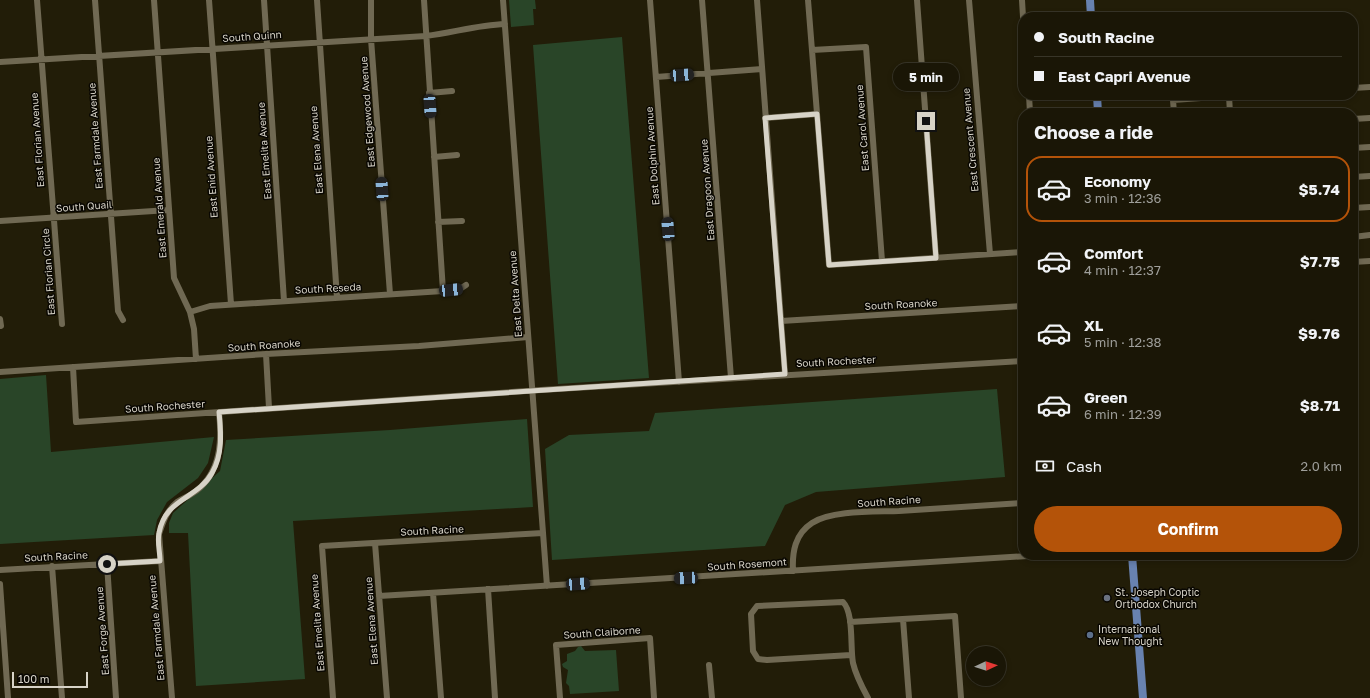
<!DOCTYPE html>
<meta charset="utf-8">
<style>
:root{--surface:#1a1606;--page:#272314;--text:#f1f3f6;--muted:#9f9f9b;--line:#383528;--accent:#b45309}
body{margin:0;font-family:"Golos Text",sans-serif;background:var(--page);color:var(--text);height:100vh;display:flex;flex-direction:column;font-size:15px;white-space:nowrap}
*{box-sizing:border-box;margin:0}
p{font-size:13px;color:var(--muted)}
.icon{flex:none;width:22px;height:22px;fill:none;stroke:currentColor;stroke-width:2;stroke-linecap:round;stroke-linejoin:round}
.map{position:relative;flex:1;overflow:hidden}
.details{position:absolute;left:1018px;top:108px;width:340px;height:452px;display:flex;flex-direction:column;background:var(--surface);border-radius:16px;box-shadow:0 2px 6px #0003,0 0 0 1px var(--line)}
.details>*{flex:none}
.guide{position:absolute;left:1018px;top:12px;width:340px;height:88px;border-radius:16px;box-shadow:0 2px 6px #0003,0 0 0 1px var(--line);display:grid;align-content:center;height:88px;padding:0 16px;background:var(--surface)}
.needle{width:26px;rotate:86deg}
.tools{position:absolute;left:966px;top:646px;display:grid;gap:8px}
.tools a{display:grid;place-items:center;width:40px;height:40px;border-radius:50%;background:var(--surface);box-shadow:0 2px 6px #0003,0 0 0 1px var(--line);font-size:20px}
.scale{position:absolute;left:12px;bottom:10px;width:76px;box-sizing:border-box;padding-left:4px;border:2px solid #d7d3c7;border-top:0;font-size:11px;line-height:14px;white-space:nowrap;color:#d7d3c7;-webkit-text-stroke:3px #090702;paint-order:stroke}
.end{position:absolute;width:18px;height:18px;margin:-9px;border:5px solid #d7d3c7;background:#111;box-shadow:0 0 0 2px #111}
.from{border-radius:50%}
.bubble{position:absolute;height:28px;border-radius:14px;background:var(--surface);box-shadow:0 2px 6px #0003,0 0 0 1px var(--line);font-size:13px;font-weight:700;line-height:28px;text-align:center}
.car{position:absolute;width:12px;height:24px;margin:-12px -6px;border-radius:5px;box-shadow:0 0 3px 1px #0007;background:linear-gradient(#222 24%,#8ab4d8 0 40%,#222 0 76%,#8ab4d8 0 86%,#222 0)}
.guide b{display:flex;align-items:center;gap:14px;height:38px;font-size:15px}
.guide b+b{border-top:1px solid var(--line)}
.guide i{width:10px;height:10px;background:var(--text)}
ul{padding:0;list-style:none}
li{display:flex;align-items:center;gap:12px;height:66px;margin:0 8px 6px;padding:0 8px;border:2px solid transparent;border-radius:16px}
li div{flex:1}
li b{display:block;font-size:15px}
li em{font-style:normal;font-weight:700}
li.active{border-color:var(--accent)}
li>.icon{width:36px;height:36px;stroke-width:1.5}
h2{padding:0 16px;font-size:18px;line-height:48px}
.pay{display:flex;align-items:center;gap:10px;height:44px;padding:0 16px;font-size:15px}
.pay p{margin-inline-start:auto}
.cta{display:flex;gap:8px;margin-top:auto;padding:8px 16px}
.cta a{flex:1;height:46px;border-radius:24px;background:var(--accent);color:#fff;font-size:16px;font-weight:700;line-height:46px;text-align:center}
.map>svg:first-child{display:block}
.green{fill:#294528}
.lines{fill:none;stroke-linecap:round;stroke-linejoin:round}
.minor{stroke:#706953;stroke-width:6}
.major{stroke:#6882b0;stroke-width:8}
.route{stroke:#d7d3c7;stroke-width:5}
.worship-dot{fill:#6b7280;stroke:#090702;stroke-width:1.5}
.service-dot{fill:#5c6f8a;stroke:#090702;stroke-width:1.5}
.labels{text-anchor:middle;stroke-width:3;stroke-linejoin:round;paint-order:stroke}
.street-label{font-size:10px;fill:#d7d3c7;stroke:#090702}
.poi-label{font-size:10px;fill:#d7d3c7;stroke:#090702;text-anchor:start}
</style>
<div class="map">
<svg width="1370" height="698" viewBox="0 0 1370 698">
<rect width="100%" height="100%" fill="#221d08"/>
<path class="green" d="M 509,0 L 535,0 L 536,9 L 533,9 L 534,25 L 511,27 Z
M 622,37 L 649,378 L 558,384 L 533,45 Z
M 46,375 L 51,452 L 214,437 L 208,463 L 198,478 L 167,502 L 157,520 L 154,535 L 0,544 L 0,379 Z
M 997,389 L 1005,477 L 816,492 L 785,505 L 765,546 L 552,560 L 545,449 L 569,435 L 649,431 L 655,413 Z
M 527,419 L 533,507 L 293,521 L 305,679 L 196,686 L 188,533 L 169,533 L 169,523 L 173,513 L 220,471 L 226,440 L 390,430 Z
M 581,646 L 585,651 L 616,650 L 619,691 L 570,694 L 569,686 L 566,683 L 568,670 L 563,667 L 562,664 L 567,661 L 567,654 L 575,651 L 578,647 Z"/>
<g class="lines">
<path class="minor" d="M 37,0 L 62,324
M 95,0 L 118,311 L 123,320
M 154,0 L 174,278 L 190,312 L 194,329 L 196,359
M 209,0 L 231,304
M 264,0 L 284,301
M 317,0 L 337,298
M 371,0 L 371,39 L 390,294
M 424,0 L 443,291
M 503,0 L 547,586
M 650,0 L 679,382
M 702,0 L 731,378
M 757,0 L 785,374
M 808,0 L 829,265 L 1023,252
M 917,0 L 936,258
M 969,0 L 990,254
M 1022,0 L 1023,17
M 1026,17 L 1050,15
M 812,50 L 866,47 L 882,261
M 0,62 L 426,36 C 452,33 477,25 505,24
M 656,77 L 762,69
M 1353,88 L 1370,87
M 429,93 L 452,91
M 1029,95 L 1030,113
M 1229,96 L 1230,113
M 1174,113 L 1173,100 L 1243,95
M 765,118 L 817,114
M 1353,119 L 1370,118
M 1353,148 L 1370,147
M 434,157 L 457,155
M 1353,177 L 1370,176
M 1353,208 L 1370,207
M 0,221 L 169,210
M 438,222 L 462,221
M 1353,237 L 1370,235
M 1353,262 L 1370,261
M 190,312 L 210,306 L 443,291 L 460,289 L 466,285
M 0,319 L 1,326
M 781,321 L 1023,306
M 266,354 L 269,408
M 73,367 L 76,422 L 541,390 L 1023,361
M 0,372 L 266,354 L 419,346 L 528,337
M 375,543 L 387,698
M 107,564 L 116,698
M 52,566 L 62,698
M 0,570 L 160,561
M 793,571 C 792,552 795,534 812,523 C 832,510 875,512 899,511 C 940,508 982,506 1023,503
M 0,584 L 8,698
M 488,589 L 495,698
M 433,593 L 441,698
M 379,596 L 1044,555
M 903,619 L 909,698
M 850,622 L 955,616 L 961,698
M 851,655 L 767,660 L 758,659 L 753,651 L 751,614 L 757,606 L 843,602 C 854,613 850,647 853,663 C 856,676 862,687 868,698
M 709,665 L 712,698
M 172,698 L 159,534 C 163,522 167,510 177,502 C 183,498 190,496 196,491 C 221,472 222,441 219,412
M 333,698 L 322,546 L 543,533
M 560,698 L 556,645 L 650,638 L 654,698"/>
<path class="major" d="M 1090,0 L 1091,17
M 1097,95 L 1098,113
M 1132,555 L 1143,698"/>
</g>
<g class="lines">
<path class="route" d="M 107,564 L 160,561 C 160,552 157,542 159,533 C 165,498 198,499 212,473 C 223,454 221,432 219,412 L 785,374 L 765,118 L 817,114 L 829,265 L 936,258 L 926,121"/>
</g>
<circle class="worship-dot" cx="1107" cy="598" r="4"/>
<circle class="service-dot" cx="1090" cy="635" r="4"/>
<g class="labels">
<g class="street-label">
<text transform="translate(252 36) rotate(-4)" y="4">South Quinn</text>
<text transform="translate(367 112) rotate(-94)" y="4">East Edgewood Avenue</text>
<text transform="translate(862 128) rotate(-94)" y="4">East Carol Avenue</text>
<text transform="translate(95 136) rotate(-94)" y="4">East Farmdale Avenue</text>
<text transform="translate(37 140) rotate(-94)" y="4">East Florian Avenue</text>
<text transform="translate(970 140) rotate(-95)" y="4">East Crescent Avenue</text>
<text transform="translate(316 150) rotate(-94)" y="4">East Elena Avenue</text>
<text transform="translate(264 151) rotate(-94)" y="4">East Emelita Avenue</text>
<text transform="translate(652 156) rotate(-94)" y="4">East Dolphin Avenue</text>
<text transform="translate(211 177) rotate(-94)" y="4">East Enid Avenue</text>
<text transform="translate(707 190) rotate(-94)" y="4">East Dragoon Avenue</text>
<text transform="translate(84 206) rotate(-4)" y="4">South Quail</text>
<text transform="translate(159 208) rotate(-94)" y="4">East Emerald Avenue</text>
<text transform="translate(48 272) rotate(-94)" y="4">East Florian Circle</text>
<text transform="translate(328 288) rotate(-3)" y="4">South Reseda</text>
<text transform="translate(515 294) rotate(-94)" y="4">East Delta Avenue</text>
<text transform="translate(901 304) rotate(-3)" y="4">South Roanoke</text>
<text transform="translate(264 345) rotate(-4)" y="4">South Roanoke</text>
<text transform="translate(836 361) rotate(-3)" y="4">South Rochester</text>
<text transform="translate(165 406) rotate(-4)" y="4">South Rochester</text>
<text transform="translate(889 501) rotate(-4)" y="4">South Racine</text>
<text transform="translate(432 530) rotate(-3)" y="4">South Racine</text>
<text transform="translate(56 556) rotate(-3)" y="4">South Racine</text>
<text transform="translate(747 564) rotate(-4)" y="4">South Rosemont</text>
<text transform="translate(371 621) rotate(-94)" y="4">East Elena Avenue</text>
<text transform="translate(317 623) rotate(-94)" y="4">East Emelita Avenue</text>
<text transform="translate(156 628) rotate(-95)" y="4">East Farmdale Avenue</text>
<text transform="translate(102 631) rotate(-94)" y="4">East Forge Avenue</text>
<text transform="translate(602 632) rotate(-4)" y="4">South Claiborne</text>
</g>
<g class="poi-label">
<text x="1115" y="596">St. Joseph Coptic<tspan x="1115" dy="12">Orthodox Church</tspan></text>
<text x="1098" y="633">International<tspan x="1098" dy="12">New Thought</tspan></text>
</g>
</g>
</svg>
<div class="tools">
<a><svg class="needle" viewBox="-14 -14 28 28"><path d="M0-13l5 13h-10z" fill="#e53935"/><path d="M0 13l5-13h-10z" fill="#9f9f9b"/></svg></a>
</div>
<div class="scale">100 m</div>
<i class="end from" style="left:107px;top:564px"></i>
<i class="end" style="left:926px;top:121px"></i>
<div class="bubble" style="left:893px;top:63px;width:66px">5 min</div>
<i class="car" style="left:682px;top:75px;rotate:86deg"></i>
<i class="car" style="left:430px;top:106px;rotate:176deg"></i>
<i class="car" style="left:382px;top:189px;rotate:356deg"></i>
<i class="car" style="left:668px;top:229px;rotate:355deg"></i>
<i class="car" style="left:451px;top:290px;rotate:84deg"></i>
<i class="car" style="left:686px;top:578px;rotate:267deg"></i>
<i class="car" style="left:578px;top:584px;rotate:86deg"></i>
<div class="guide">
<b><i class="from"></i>South Racine</b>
<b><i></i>East Capri Avenue</b>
</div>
<section class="details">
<h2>Choose a ride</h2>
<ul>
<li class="active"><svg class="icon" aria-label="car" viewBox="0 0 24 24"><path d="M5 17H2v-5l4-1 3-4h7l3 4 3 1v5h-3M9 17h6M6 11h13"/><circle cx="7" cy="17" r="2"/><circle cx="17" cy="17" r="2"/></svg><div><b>Economy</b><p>3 min · 12:36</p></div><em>$5.74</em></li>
<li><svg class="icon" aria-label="car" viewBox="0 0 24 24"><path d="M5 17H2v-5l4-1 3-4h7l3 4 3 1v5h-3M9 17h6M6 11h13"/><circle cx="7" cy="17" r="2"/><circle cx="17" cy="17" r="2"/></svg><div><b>Comfort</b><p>4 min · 12:37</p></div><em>$7.75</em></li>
<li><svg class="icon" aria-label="car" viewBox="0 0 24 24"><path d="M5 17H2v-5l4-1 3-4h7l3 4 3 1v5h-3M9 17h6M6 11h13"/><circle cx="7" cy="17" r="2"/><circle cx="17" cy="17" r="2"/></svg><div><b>XL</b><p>5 min · 12:38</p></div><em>$9.76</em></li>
<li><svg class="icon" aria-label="car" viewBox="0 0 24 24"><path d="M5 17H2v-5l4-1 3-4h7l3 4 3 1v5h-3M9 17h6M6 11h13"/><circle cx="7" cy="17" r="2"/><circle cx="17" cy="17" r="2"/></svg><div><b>Green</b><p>6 min · 12:39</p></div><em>$8.71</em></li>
</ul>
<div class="pay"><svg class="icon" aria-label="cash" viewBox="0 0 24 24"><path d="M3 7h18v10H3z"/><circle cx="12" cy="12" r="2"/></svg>Cash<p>2.0 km</p></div>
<div class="cta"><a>Confirm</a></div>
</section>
</div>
